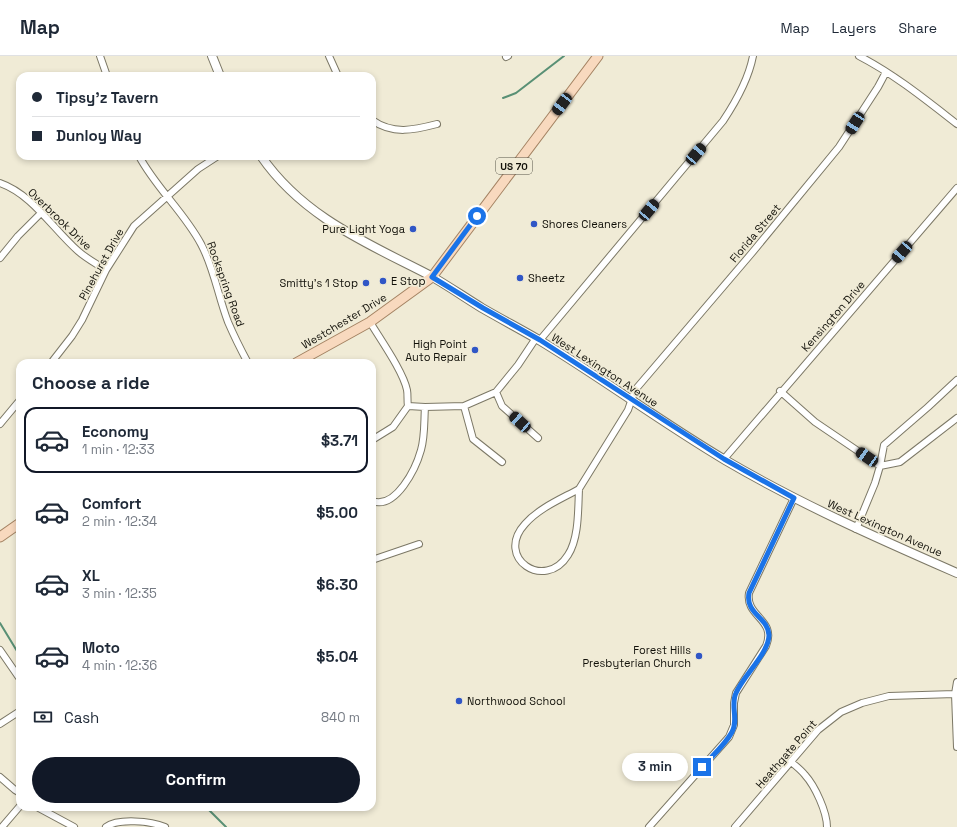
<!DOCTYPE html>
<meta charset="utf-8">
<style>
:root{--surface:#fff;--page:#f2f2f3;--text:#1f2937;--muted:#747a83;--line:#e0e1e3;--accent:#111827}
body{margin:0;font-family:"Space Grotesk",sans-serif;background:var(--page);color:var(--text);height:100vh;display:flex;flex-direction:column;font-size:15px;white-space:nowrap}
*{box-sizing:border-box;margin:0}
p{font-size:13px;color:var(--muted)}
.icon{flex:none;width:22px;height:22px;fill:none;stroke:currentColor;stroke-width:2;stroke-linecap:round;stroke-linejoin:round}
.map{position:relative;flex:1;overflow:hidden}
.side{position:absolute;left:16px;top:303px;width:360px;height:452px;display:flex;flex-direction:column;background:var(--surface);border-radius:12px;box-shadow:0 2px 6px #0003}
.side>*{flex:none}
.guide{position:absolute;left:16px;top:16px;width:360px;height:88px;border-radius:12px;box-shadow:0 2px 6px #0003;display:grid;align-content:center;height:88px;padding:0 16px;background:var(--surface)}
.end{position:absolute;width:18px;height:18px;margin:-9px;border:5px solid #1a73e8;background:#fff;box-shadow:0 0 0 2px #fff}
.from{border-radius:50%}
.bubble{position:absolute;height:28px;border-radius:14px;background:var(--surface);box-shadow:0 2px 6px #0003;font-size:13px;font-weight:700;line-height:28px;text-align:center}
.car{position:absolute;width:12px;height:24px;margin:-12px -6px;border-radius:5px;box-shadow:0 0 3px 1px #0007;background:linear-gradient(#222 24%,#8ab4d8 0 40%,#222 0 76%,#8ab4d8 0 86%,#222 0)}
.guide b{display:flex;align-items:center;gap:14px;height:38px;font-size:15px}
.guide b+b{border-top:1px solid var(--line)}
.guide i{width:10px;height:10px;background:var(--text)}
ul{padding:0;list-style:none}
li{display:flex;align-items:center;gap:12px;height:66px;margin:0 8px 6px;padding:0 8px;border:2px solid transparent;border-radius:12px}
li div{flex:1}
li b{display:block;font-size:15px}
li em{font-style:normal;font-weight:700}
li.selected{border-color:var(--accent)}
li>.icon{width:36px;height:36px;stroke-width:1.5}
h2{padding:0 16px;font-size:18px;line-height:48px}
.pay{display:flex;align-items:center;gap:10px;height:44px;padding:0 16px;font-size:15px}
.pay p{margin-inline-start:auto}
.primary-button{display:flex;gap:8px;margin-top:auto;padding:8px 16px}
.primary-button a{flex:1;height:46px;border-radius:24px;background:var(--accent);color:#fff;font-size:16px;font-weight:700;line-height:46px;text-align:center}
header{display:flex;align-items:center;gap:24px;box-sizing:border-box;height:56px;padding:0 20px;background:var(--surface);border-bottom:1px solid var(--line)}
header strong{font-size:19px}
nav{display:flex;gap:22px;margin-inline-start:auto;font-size:14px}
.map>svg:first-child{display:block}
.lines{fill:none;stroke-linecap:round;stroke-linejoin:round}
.stream{stroke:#599075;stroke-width:2}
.street-casing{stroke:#7c7866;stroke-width:8}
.secondary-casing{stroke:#7c7866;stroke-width:10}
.primary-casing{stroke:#a48363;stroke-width:11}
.street{stroke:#fff;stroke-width:6}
.secondary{stroke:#fff;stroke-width:8}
.primary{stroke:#f8d9be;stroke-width:9}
.route{stroke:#1a73e8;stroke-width:5}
.poi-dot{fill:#3056c6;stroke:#f0ebd6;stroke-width:1.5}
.labels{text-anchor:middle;stroke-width:3.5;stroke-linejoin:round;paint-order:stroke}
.shield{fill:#f0ebd6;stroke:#555247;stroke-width:1}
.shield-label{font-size:10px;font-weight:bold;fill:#12110a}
.street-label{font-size:11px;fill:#12110a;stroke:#f0ebd6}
.poi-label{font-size:11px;fill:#12110a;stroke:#f0ebd6;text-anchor:start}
</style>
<header>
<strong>Map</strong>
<nav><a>Map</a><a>Layers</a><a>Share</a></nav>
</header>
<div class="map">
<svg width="957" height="771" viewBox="0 0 957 771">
<rect width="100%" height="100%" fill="#f0ebd6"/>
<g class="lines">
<path class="stream" d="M 503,42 L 516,37 L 564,0
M 0,567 L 20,600
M 206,751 L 226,771"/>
<g class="street-casing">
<path id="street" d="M 100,0 L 107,20
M 329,0 L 338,20
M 859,0 C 894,18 926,44 957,68
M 506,1 L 508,0
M 372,64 C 393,79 414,74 437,68
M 139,100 C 156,132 184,156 201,188 C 214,212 218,240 228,266 C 234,280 241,294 248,307
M 0,127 C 32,138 53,173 78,195 C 87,203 97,208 106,214
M 0,202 L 18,180 L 41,157
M 370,266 C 380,283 403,315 407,334 C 408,339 407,345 408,350
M 540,284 L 723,65 C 735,47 749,21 753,0
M 51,307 L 72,280 L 82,264 L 106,214 L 134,170 L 198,113 L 218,100
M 780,335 L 815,366 L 880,410
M 496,336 L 502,350 L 538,382
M 464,350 L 496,336 L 518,309 L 536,282
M 0,368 L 20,344
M 372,384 L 393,371 L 408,350 L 425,351 L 464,350 L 473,383 L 502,406
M 724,403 L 957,132
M 880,410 L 900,406 L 957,362
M 579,433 L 628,354 L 635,334 L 751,198 L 839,91 L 878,31 L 886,16
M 579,433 C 578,454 579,482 568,499 C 545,536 494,502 525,468 C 539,452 561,443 579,433 Z
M 372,445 C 396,454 416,412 421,394 C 425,380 424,365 425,351
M 856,473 L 875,427 L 880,410 L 884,389 L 928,351 L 957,324
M 372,504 L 419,488
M 0,594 L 20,623
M 957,626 L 955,638 L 957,691
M 0,668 L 20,655
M 791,706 C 796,710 801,714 805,719 C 815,730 827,756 827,771
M 0,721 L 15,734 L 20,737
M 37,751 L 74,771
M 2,771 L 20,750
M 106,771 C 118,762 151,765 165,771
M 649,771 L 729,681 L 734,669 L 734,647 L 736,637 L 766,590 C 777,563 745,561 749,537 L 794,442
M 735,771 L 818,674 L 841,656 L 862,647 L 889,640 L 955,638"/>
</g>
<g class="secondary-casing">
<path id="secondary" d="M 212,0 L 220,20
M 261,100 C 303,161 367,187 429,219 C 447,229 464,241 482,252 C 501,263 520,273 539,284 C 602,322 661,366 725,404 C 800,448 877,482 957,517"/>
</g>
<g class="primary-casing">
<path id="primary" d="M 296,307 L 370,266 L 432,221 L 598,0
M 0,481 L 20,467"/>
</g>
<use href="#street" class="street"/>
<use href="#secondary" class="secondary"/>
<use href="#primary" class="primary"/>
</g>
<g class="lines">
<path class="route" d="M 477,160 L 432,221 L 483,252 L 540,284 L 724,403 L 794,442 L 749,537 C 745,558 768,561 769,579 C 769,597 743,620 736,637 C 730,649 739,664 732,676 C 725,689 712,700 702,711"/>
</g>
<g class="poi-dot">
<circle cx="534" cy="168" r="4"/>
<circle cx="413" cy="173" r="4"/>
<circle cx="520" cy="222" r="4"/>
<circle cx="383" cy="225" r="4"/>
<circle cx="366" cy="227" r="4"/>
<circle cx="475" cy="294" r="4"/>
<circle cx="699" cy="600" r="4"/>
<circle cx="459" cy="645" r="4"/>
</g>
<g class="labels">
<rect class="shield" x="496" y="102" width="36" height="16" rx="3"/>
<g class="shield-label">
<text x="514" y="114">US 70</text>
</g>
<g class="street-label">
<text transform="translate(60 163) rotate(44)" y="4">Overbrook Drive</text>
<text transform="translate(755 177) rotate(-50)" y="4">Florida Street</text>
<text transform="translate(101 208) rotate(-61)" y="4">Pinehurst Drive</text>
<text transform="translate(226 228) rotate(70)" y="4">Rockspring Road</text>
<text transform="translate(833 260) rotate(-49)" y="4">Kensington Drive</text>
<text transform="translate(344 265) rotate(-31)" y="4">Westchester Drive</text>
<text transform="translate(605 314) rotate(33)" y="4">West Lexington Avenue</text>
<text transform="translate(885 472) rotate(24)" y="4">West Lexington Avenue</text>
<text transform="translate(786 698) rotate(-49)" y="4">Heathgate Point</text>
</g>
<g class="poi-label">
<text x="542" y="172">Shores Cleaners</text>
<text x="405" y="177" text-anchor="end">Pure Light Yoga</text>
<text x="528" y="226">Sheetz</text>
<text x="391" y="229">E Stop</text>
<text x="358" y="231" text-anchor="end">Smitty's 1 Stop</text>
<text x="467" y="292" text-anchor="end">High Point<tspan x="467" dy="13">Auto Repair</tspan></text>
<text x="691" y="598" text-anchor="end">Forest Hills<tspan x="691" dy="13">Presbyterian Church</tspan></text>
<text x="467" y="649">Northwood School</text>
</g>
</g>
</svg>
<i class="end from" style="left:477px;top:160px"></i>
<i class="end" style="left:702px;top:711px"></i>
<div class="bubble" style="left:622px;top:697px;width:66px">3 min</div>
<i class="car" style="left:562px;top:48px;rotate:217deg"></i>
<i class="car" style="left:855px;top:67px;rotate:213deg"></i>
<i class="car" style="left:696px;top:98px;rotate:40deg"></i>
<i class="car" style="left:649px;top:154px;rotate:40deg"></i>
<i class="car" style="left:902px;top:196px;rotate:221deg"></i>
<i class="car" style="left:520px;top:366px;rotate:312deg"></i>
<i class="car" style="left:867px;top:401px;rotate:304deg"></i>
<div class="guide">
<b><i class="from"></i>Tipsy'z Tavern</b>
<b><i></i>Dunloy Way</b>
</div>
<section class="side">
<h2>Choose a ride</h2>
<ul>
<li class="selected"><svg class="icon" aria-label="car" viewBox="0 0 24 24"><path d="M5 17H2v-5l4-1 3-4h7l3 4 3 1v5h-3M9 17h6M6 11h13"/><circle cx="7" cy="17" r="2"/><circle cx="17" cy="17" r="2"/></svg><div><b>Economy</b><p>1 min · 12:33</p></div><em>$3.71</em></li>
<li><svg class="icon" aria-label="car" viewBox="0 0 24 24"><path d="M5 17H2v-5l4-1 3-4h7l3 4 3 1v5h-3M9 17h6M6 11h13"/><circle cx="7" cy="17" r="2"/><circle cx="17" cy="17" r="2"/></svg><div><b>Comfort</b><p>2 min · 12:34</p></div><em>$5.00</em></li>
<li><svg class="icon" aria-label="car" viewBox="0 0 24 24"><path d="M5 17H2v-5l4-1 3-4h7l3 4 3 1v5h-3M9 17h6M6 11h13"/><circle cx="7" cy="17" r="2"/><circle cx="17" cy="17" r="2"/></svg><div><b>XL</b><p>3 min · 12:35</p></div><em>$6.30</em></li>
<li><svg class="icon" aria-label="car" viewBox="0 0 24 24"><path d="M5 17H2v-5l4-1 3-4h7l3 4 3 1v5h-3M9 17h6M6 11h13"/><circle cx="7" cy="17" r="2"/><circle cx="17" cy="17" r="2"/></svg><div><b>Moto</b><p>4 min · 12:36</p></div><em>$5.04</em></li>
</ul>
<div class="pay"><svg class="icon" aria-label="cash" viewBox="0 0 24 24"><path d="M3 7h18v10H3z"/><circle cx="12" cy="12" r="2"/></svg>Cash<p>840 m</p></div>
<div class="primary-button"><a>Confirm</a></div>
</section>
</div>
